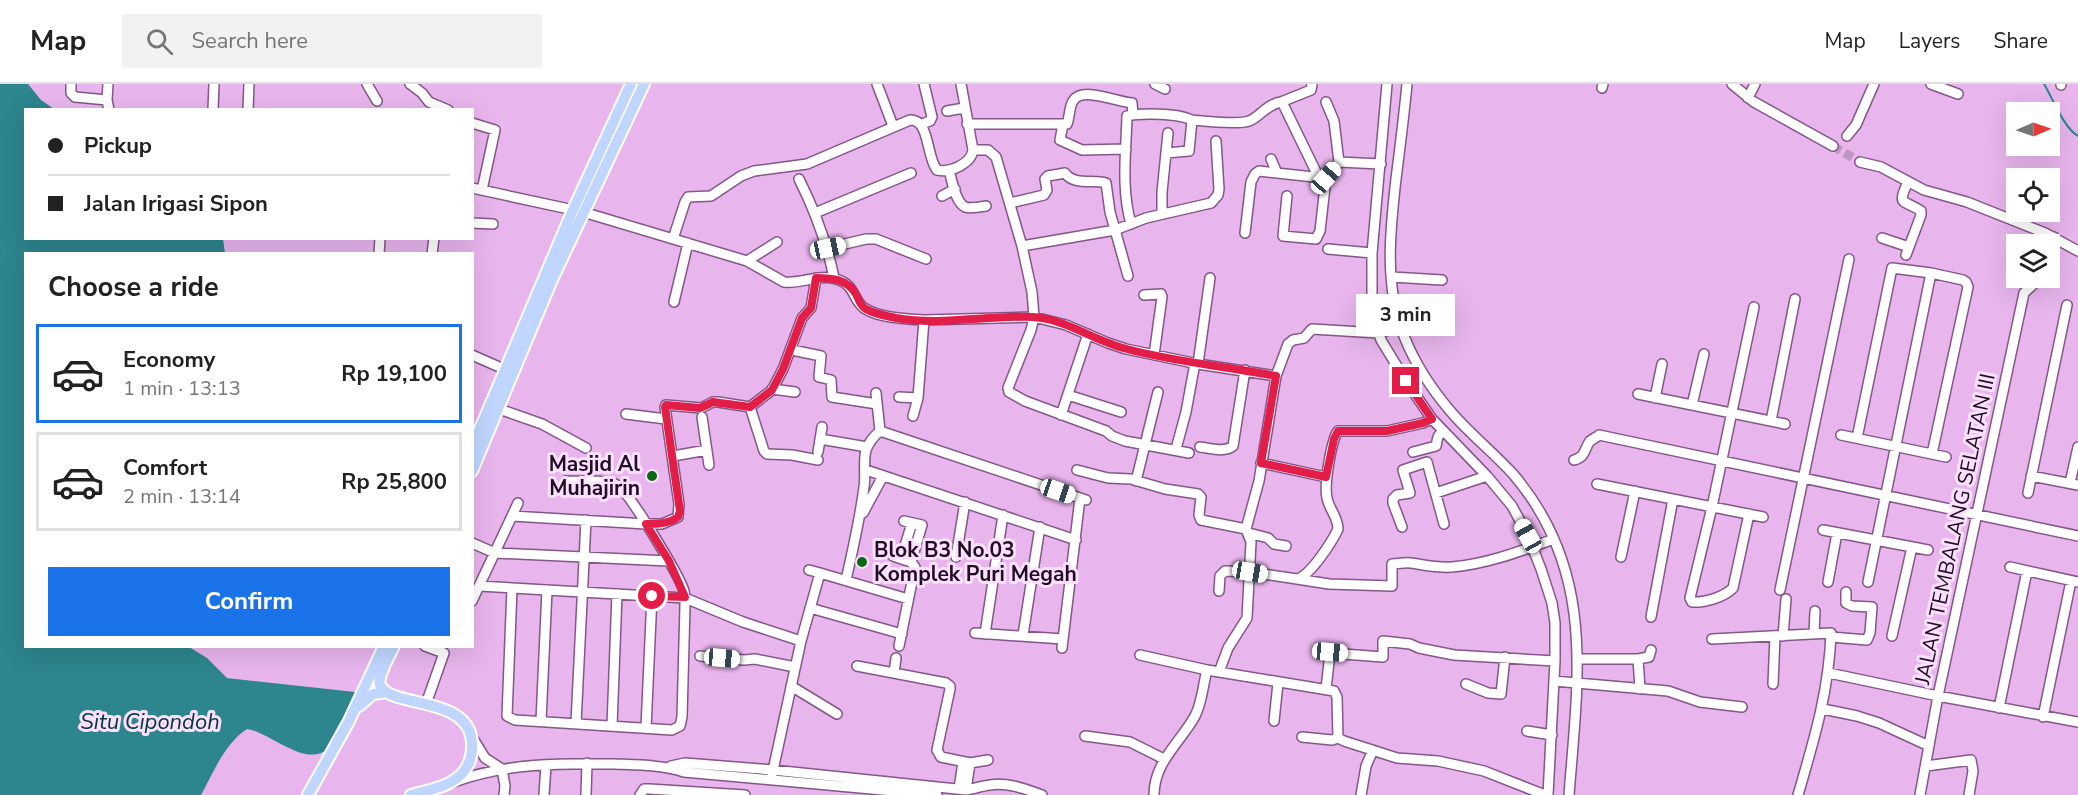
<!DOCTYPE html>
<meta charset="utf-8">
<style>
:root{--surface:#fff;--page:#f2f2f2;--text:#222;--muted:#767676;--line:#e0e0e0;--accent:#1a73e8}
body{margin:0;font-family:"Nunito Sans",sans-serif;background:var(--page);color:var(--text);height:100vh;display:flex;flex-direction:column;font-size:22px;white-space:nowrap}
*{box-sizing:border-box;margin:0}
p{font-size:20px;color:var(--muted)}
.icon{flex:none;width:33px;height:33px;fill:none;stroke:currentColor;stroke-width:2;stroke-linecap:round;stroke-linejoin:round}
.map{position:relative;flex:1;overflow:hidden}
.details{position:absolute;left:24px;top:168px;width:450px;height:396px;display:flex;flex-direction:column;background:var(--surface);border-radius:0px;box-shadow:0 6px 24px #0002}
.details>*{flex:none}
.banner{position:absolute;left:24px;top:24px;width:450px;height:132px;border-radius:0px;box-shadow:0 6px 24px #0002;display:grid;align-content:center;height:132px;padding:0 24px;background:var(--surface)}
.needle{width:39px;rotate:88deg}
.fabs{position:absolute;left:2006px;top:18px;display:grid;gap:12px}
.fabs a{display:grid;place-items:center;width:54px;height:54px;border-radius:0px;background:var(--surface);box-shadow:0 6px 24px #0002;font-size:30px}
.end{position:absolute;width:27px;height:27px;margin:-14px;border:8px solid #e11d48;background:#fff;box-shadow:0 0 0 3px #fff}
.from{border-radius:50%}
.bubble{position:absolute;height:42px;border-radius:0px;background:var(--surface);box-shadow:0 6px 24px #0002;font-size:20px;font-weight:700;line-height:42px;text-align:center}
.car{position:absolute;width:18px;height:36px;margin:-18px -9px;border-radius:8px;box-shadow:0 0 4px 2px #0007;background:linear-gradient(#fff 24%,#345 0 40%,#fff 0 76%,#345 0 86%,#fff 0)}
.banner b{display:flex;align-items:center;gap:21px;height:57px;font-size:22px}
.banner b+b{border-top:2px solid var(--line)}
.banner i{width:15px;height:15px;background:var(--text)}
ul{padding:0;list-style:none}
li{display:flex;align-items:center;gap:18px;height:99px;margin:0 12px 9px;padding:0 12px;border:3px solid var(--line);border-radius:0px}
li div{flex:1}
li b{display:block;font-size:22px}
li em{font-style:normal;font-weight:700}
li.current{border-color:var(--accent)}
li>.icon{width:54px;height:54px;stroke-width:1.5}
h2{padding:0 24px;font-size:27px;line-height:72px}
.button{display:flex;gap:12px;margin-top:auto;padding:12px 24px}
.button a{flex:1;height:69px;border-radius:0px;background:var(--accent);color:#fff;font-size:24px;font-weight:700;line-height:69px;text-align:center}
header{display:flex;align-items:center;gap:36px;box-sizing:border-box;height:84px;padding:0 30px;background:var(--surface);border-bottom:2px solid var(--line)}
header strong{font-size:28px}
nav{display:flex;gap:33px;margin-inline-start:auto;font-size:21px}
.search{width:420px;height:54px;background:var(--page);display:flex;align-items:center;gap:15px;box-sizing:border-box;padding:0 21px;border-radius:0px;color:var(--muted);font-size:22px}
.map>svg:first-child{display:block}
.water{fill:#2d858d}
.lines{fill:none;stroke-linecap:round;stroke-linejoin:round}
.stream{stroke:#2d858d;stroke-width:2}
.minor-tunnel{stroke:#c094c4;stroke-width:9;stroke-dasharray:9 4.5;stroke-linecap:butt}
.minor-casing{stroke:#845689;stroke-width:12}
.major-casing{stroke:#fff;stroke-width:14}
.minor{stroke:#fff;stroke-width:9}
.major{stroke:#c1d6ff;stroke-width:10}
.route{stroke:#e11d48;stroke-width:8}
.poi-dot{fill:#0a6912;stroke:#fbe0fd;stroke-width:2}
.labels{text-anchor:middle;stroke-width:6;stroke-linejoin:round;paint-order:stroke}
.poi-label{font-size:21px;font-weight:bold;fill:#200e22;stroke:#fbe0fd;text-anchor:end}
.street-label{font-size:21px;fill:#200e22;stroke:#fbe0fd}
.water-label{font-size:22px;font-style:italic;fill:#00383c;stroke:#fbe0fd}
</style>
<header>
<strong>Map</strong>
<div class="search"><svg class="icon" aria-label="search" viewBox="0 0 24 24"><circle cx="10" cy="10" r="6"/><path d="M15 15l6 6"/></svg>Search here</div>
<nav><a>Map</a><a>Layers</a><a>Share</a></nav>
</header>
<div class="map">
<svg width="2078" height="711" viewBox="0 0 2078 711">
<rect width="100%" height="100%" fill="#e8b5ed"/>
<path class="water" d="M 0,0 L 28,0 L 41,16 L 54,25 L 26,26 L 26,154 L 223,155 L 225,169 L 26,170 L 26,562 L 189,563 L 207,574 L 227,594 L 355,608 L 353,617 L 328,665 C 304,684 271,648 247,645 C 225,659 213,689 201,711 L 0,711 Z"/>
<g class="lines">
<path class="stream" d="M 2044,0 C 2053,15 2064,44 2078,52"/>
<path class="minor-tunnel" d="M 1833,62 L 1860,78"/>
<g class="minor-casing">
<path id="minor" d="M 71,0 L 71,9 L 75,13 L 107,16
M 108,0 L 107,16 L 109,26
M 367,0 L 377,17
M 410,0 L 422,9 L 429,18 L 448,26
M 877,0 L 893,42
M 1155,0 L 1165,5
M 1387,0 L 1372,169 L 1372,227 L 1381,256 L 1406,297 L 1432,335 L 1487,392 L 1512,422 L 1528,452 L 1541,485 L 1552,519 L 1555,539 L 1555,577 L 1548,711
M 1407,0 C 1404,32 1400,63 1396,95 C 1390,147 1384,202 1404,252 C 1415,280 1433,307 1452,329 C 1471,351 1494,369 1513,390 C 1596,487 1578,594 1569,711
M 1732,0 L 1754,18 L 1833,62
M 1931,0 L 1958,10
M 2061,0 L 2061,1
M 1602,4 L 1603,0
M 1748,14 L 1755,0
M 1281,18 L 1311,6 L 1312,0
M 213,26 L 214,0
M 248,26 L 249,0
M 947,27 L 964,24
M 472,39 L 495,46 L 482,106
M 922,40 L 930,37 L 932,33 L 924,0
M 967,40 L 1067,40 C 1070,32 1069,23 1073,17 C 1082,2 1117,18 1132,19 L 1133,31
M 1063,40 L 1060,56 L 1082,66 L 1126,65
M 1847,52 L 1856,41 L 1874,0
M 973,66 L 988,66 L 996,73 L 1022,162 L 1032,208 L 1034,233 L 1031,246 L 1008,304 L 1009,308 L 1025,317 L 1106,347 L 1112,352 L 1125,357 L 1189,369
M 1166,69 L 1189,67 L 1192,36 C 1203,37 1239,41 1249,37 C 1260,33 1265,21 1281,18 L 1283,20 L 1319,94
M 1271,75 L 1277,89
M 1339,78 L 1381,80
M 1860,78 L 1881,83 L 1924,106 L 1967,118 L 2045,149 L 2078,167
M 949,86 C 952,96 955,118 965,123 C 971,125 980,123 986,122
M 799,95 C 815,127 827,159 834,194
M 472,104 L 583,128 L 747,177 L 784,198 C 801,200 818,190 836,195 C 856,201 852,215 864,224 C 878,234 908,235 924,236 L 1034,233 L 1066,241 L 1108,259 L 1126,265 L 1198,280 L 1276,292
M 942,112 L 955,105
M 1287,112 L 1283,152 L 1316,155 L 1320,147 L 1326,94 L 1339,78 L 1334,37 L 1326,18
M 1010,119 L 1044,111 L 1047,106 L 1045,95 L 1048,92 L 1065,89 C 1074,102 1093,95 1106,99 L 1110,128 L 1128,192
M 815,129 L 911,89
M 1162,129 L 1162,108 L 1168,49
M 472,139 L 493,140
M 1131,140 C 1121,105 1126,68 1127,32 C 1140,29 1179,29 1191,36
M 1245,149 L 1251,98 L 1255,90 L 1259,87 L 1323,94
M 1882,154 L 1909,163
M 673,155 L 685,118 L 688,113 L 711,112 L 741,92 L 754,87 L 807,80 L 910,36 C 930,35 926,73 937,86 C 950,89 971,80 973,66 L 961,0
M 1022,162 L 1115,146 L 1146,134 L 1211,119 L 1218,111 L 1219,105 L 1216,57
M 828,164 L 866,155 L 876,155 L 926,175
M 1328,165 L 1372,169
M 379,170 L 380,154
M 432,170 L 434,154
M 1906,171 L 1921,131 L 1921,127 C 1904,115 1896,123 1908,98
M 2049,171 L 2054,153
M 747,177 L 777,158
M 1392,193 L 1442,196
M 1144,211 L 1161,210 L 1162,213 L 1154,271
M 674,218 L 688,159
M 792,266 L 821,272 L 819,293 L 831,296 L 832,313 L 877,320
M 472,271 L 506,286
M 1198,280 L 1210,194
M 772,305 L 795,308
M 876,309 L 880,347
M 1638,310 L 1785,340
M 1068,311 L 1121,328
M 899,313 L 918,314
M 1655,314 L 1662,280
M 1692,321 L 1704,270
M 750,323 L 764,367 L 767,370 L 792,371 L 818,376
M 499,325 L 542,340 L 586,364
M 626,330 L 666,335
M 1061,331 L 1088,250
M 913,332 L 918,314 L 924,236
M 702,333 L 709,381
M 1771,337 L 1795,215
M 880,347 L 1086,416
M 1841,351 L 1946,373
M 1857,354 L 1892,184 L 1931,189
M 820,355 L 867,363
M 1200,363 C 1210,364 1224,369 1233,362 L 1245,286
M 1176,365 L 1186,328 L 1195,279
M 818,368 L 822,343
M 1413,368 L 1436,362 C 1438,355 1436,351 1444,348
M 673,372 L 707,366
M 1574,376 C 1586,373 1584,365 1590,357 C 1591,356 1599,352 1599,351 L 2078,452
M 1261,379 L 1326,393
M 866,386 L 1076,456
M 1077,386 L 1108,394 L 1131,395 L 1165,405 L 1198,410 L 1201,413 L 1199,431 L 1201,436 L 1246,445 L 1251,458 L 1247,534 L 1228,564 L 1219,588
M 2031,392 L 2078,401
M 1136,397 L 1158,308
M 2070,399 L 2078,363
M 1597,400 L 1763,433
M 1436,409 L 1487,392
M 2028,409 L 2067,221
M 863,429 L 883,392
M 1749,430 L 1733,504 C 1724,513 1705,519 1692,518 L 1690,514 L 1712,423 L 1754,223
M 512,432 L 646,440 L 662,440 L 678,433 L 679,420 L 665,323 L 666,321 L 701,324 L 713,318 L 718,318 L 750,323 L 772,306 L 783,285 L 802,234 L 811,224 L 816,194
M 904,437 L 922,441 L 911,478
M 1402,443 L 1393,419 L 1393,415 L 1397,411 L 1410,409 L 1403,386 L 1427,378 L 1444,440
M 1246,445 L 1259,397 L 1276,292 L 1288,260 L 1293,256 L 1304,254 L 1312,245 L 1378,249 L 1401,243
M 1823,446 L 1928,466
M 1249,449 L 1268,454 L 1274,460 L 1286,462
M 472,459 L 495,469 L 669,477
M 893,472 L 911,478 L 915,483 L 899,562
M 956,473 L 965,418
M 1621,473 L 1635,407
M 901,474 L 912,439
M 2010,483 L 2078,498
M 820,489 L 908,515
M 1297,495 L 1329,500 L 1392,502 L 1392,480 C 1399,480 1405,478 1411,479 C 1425,481 1437,484 1452,483 C 1487,480 1521,467 1554,455
M 846,496 C 853,465 860,435 864,403 C 866,391 863,376 866,366 C 869,358 874,352 880,347
M 1828,498 L 1837,449
M 1868,498 L 1931,189 L 1963,196 L 1966,198 L 1968,203 L 1932,370
M 479,502 L 685,514 L 743,538 L 801,557
M 512,504 L 507,632 L 515,636 L 672,646 L 680,642 L 682,633 L 685,521 C 685,517 685,512 684,507 C 679,491 630,409 617,401 C 607,395 578,398 566,397
M 1780,506 L 1849,175
M 1219,507 L 1220,492 L 1225,487 L 1250,488 L 1297,495 C 1310,492 1332,458 1338,445 C 1338,433 1329,425 1327,414 C 1324,401 1331,357 1338,347 L 1387,347 L 1423,339 L 1432,335
M 472,517 L 518,419
M 810,524 L 902,550
M 1651,533 L 1673,415
M 975,549 L 1063,555
M 985,550 L 1003,431
M 1814,550 L 1815,527
M 1023,551 L 1040,443
M 1783,552 L 1786,515
M 1892,552 L 1912,463
M 1831,553 L 1867,556 L 1870,549 L 1872,523 L 1852,522 L 1846,519 L 1846,508
M 1712,555 L 1831,549 C 1829,607 1814,656 1798,711
M 425,562 L 444,569 L 426,620
M 1062,564 L 1080,414
M 1140,571 L 1207,586 L 1334,607 L 1337,613 L 1338,654
M 700,572 L 744,576 L 755,575 L 795,583
M 1577,575 L 1638,575 L 1640,605
M 1638,575 L 1649,573 L 1651,566
M 857,582 L 946,599 L 950,602 L 950,605 L 937,666 L 941,673 L 970,679 L 988,676
M 894,589 L 896,574
M 1829,589 L 1938,612 L 2078,638
M 1554,597 L 1668,607 L 1700,618 L 1742,623
M 1466,600 L 1488,609 L 1501,610 L 1505,573
M 1773,600 L 1775,552
M 791,602 L 837,630
M 1326,605 L 1330,569 L 1383,573 L 1383,557 L 1410,560 L 1419,564 L 1454,571 L 1555,577
M 1999,624 L 2027,487
M 1823,625 L 1857,632 L 1879,639 L 1929,662
M 2043,633 L 2071,497
M 541,637 L 547,506
M 1274,637 L 1278,599
M 576,639 L 586,436
M 612,642 L 617,510
M 646,644 L 652,512
M 1527,647 L 1552,651
M 1085,652 L 1130,658 L 1164,675
M 472,653 L 485,674 L 502,685
M 1302,653 L 1332,656 L 1338,654 L 1344,657 L 1397,674 L 1438,677 L 1484,687 L 1545,711
M 671,682 L 685,679 L 773,686 L 966,706 C 974,705 981,702 990,701 C 1008,698 1025,705 1042,711
M 1926,682 L 1971,676 L 1973,687 L 1969,711
M 502,685 L 505,702 L 504,711
M 772,691 L 801,557 L 820,489 L 809,486
M 454,698 C 505,679 562,679 615,680 C 639,681 662,681 684,688 L 937,711
M 959,705 L 963,678
M 966,706 L 970,679
M 544,711 L 546,681
M 586,711 L 587,679
M 640,711 L 644,705 L 649,705 L 745,711
M 1154,711 C 1154,678 1180,659 1195,632 C 1202,619 1203,601 1207,586
M 1361,711 L 1366,682 L 1373,666
M 1920,711 L 1938,612 L 2024,209 L 2040,194"/>
</g>
<g class="major-casing">
<path id="major" d="M 472,364 L 573,126 L 631,0
M 472,387 L 551,198 L 644,0
M 394,562 C 390,571 377,592 380,601 C 388,623 462,612 471,652 C 473,661 472,671 469,679 C 459,702 432,705 411,711
M 359,622 L 373,610 L 387,608
M 308,711 L 349,637 L 384,562"/>
</g>
<use href="#minor" class="minor"/>
<use href="#major" class="major"/>
</g>
<g class="lines">
<path class="route" d="M 652,512 L 685,513 L 669,477 L 646,440 C 657,440 668,440 678,433 L 680,427 L 665,323 L 666,321 L 700,324 L 713,318 L 750,323 L 772,306 L 783,285 L 802,234 L 811,224 L 816,194 C 832,194 847,195 856,210 C 859,216 860,222 866,225 C 874,230 887,232 896,234 C 941,242 988,231 1033,233 C 1065,235 1093,256 1123,264 C 1173,278 1225,282 1276,292 L 1261,379 L 1326,393 L 1334,355 L 1338,347 L 1387,347 L 1423,339 L 1432,335 L 1406,297"/>
</g>
<g class="poi-dot">
<circle cx="652" cy="392" r="6"/>
<circle cx="862" cy="478" r="6"/>
</g>
<g class="labels">
<g class="poi-label">
<text x="640" y="387">Masjid Al<tspan x="640" dy="24">Muhajirin</tspan></text>
<text x="874" y="473" text-anchor="start">Blok B3 No.03<tspan x="874" dy="24">Komplek Puri Megah</tspan></text>
</g>
<g class="street-label">
<text transform="translate(1955 445) rotate(-78)" y="7">JALAN TEMBALANG SELATAN III</text>
</g>
<g class="water-label">
<text x="150" y="645">Situ Cipondoh</text>
</g>
</g>
</svg>
<div class="fabs">
<a><svg class="needle" viewBox="-14 -14 28 28"><path d="M0-13l5 13h-10z" fill="#e53935"/><path d="M0 13l5-13h-10z" fill="#767676"/></svg></a>
<a><svg class="icon" aria-label="locate" viewBox="0 0 24 24"><circle cx="12" cy="12" r="6"/><path d="M12 2v4M12 18v4M2 12h4M18 12h4"/></svg></a>
<a><svg class="icon" aria-label="layers" viewBox="0 0 24 24"><path d="M12 4l9 5-9 5-9-5zM3 14l9 5 9-5"/></svg></a>
</div>
<i class="end from" style="left:652px;top:512px"></i>
<i class="end" style="left:1406px;top:297px"></i>
<div class="bubble" style="left:1356px;top:210px;width:99px">3 min</div>
<i class="car" style="left:1326px;top:94px;rotate:41deg"></i>
<i class="car" style="left:828px;top:164px;rotate:78deg"></i>
<i class="car" style="left:1058px;top:407px;rotate:109deg"></i>
<i class="car" style="left:1528px;top:452px;rotate:331deg"></i>
<i class="car" style="left:1250px;top:488px;rotate:100deg"></i>
<i class="car" style="left:1330px;top:568px;rotate:95deg"></i>
<i class="car" style="left:722px;top:574px;rotate:95deg"></i>
<div class="banner">
<b><i class="from"></i>Pickup</b>
<b><i></i>Jalan Irigasi Sipon</b>
</div>
<section class="details">
<h2>Choose a ride</h2>
<ul>
<li class="current"><svg class="icon" aria-label="car" viewBox="0 0 24 24"><path d="M5 17H2v-5l4-1 3-4h7l3 4 3 1v5h-3M9 17h6M6 11h13"/><circle cx="7" cy="17" r="2"/><circle cx="17" cy="17" r="2"/></svg><div><b>Economy</b><p>1 min · 13:13</p></div><em>Rp 19,100</em></li>
<li><svg class="icon" aria-label="car" viewBox="0 0 24 24"><path d="M5 17H2v-5l4-1 3-4h7l3 4 3 1v5h-3M9 17h6M6 11h13"/><circle cx="7" cy="17" r="2"/><circle cx="17" cy="17" r="2"/></svg><div><b>Comfort</b><p>2 min · 13:14</p></div><em>Rp 25,800</em></li>
</ul>
<div class="button"><a>Confirm</a></div>
</section>
</div>
